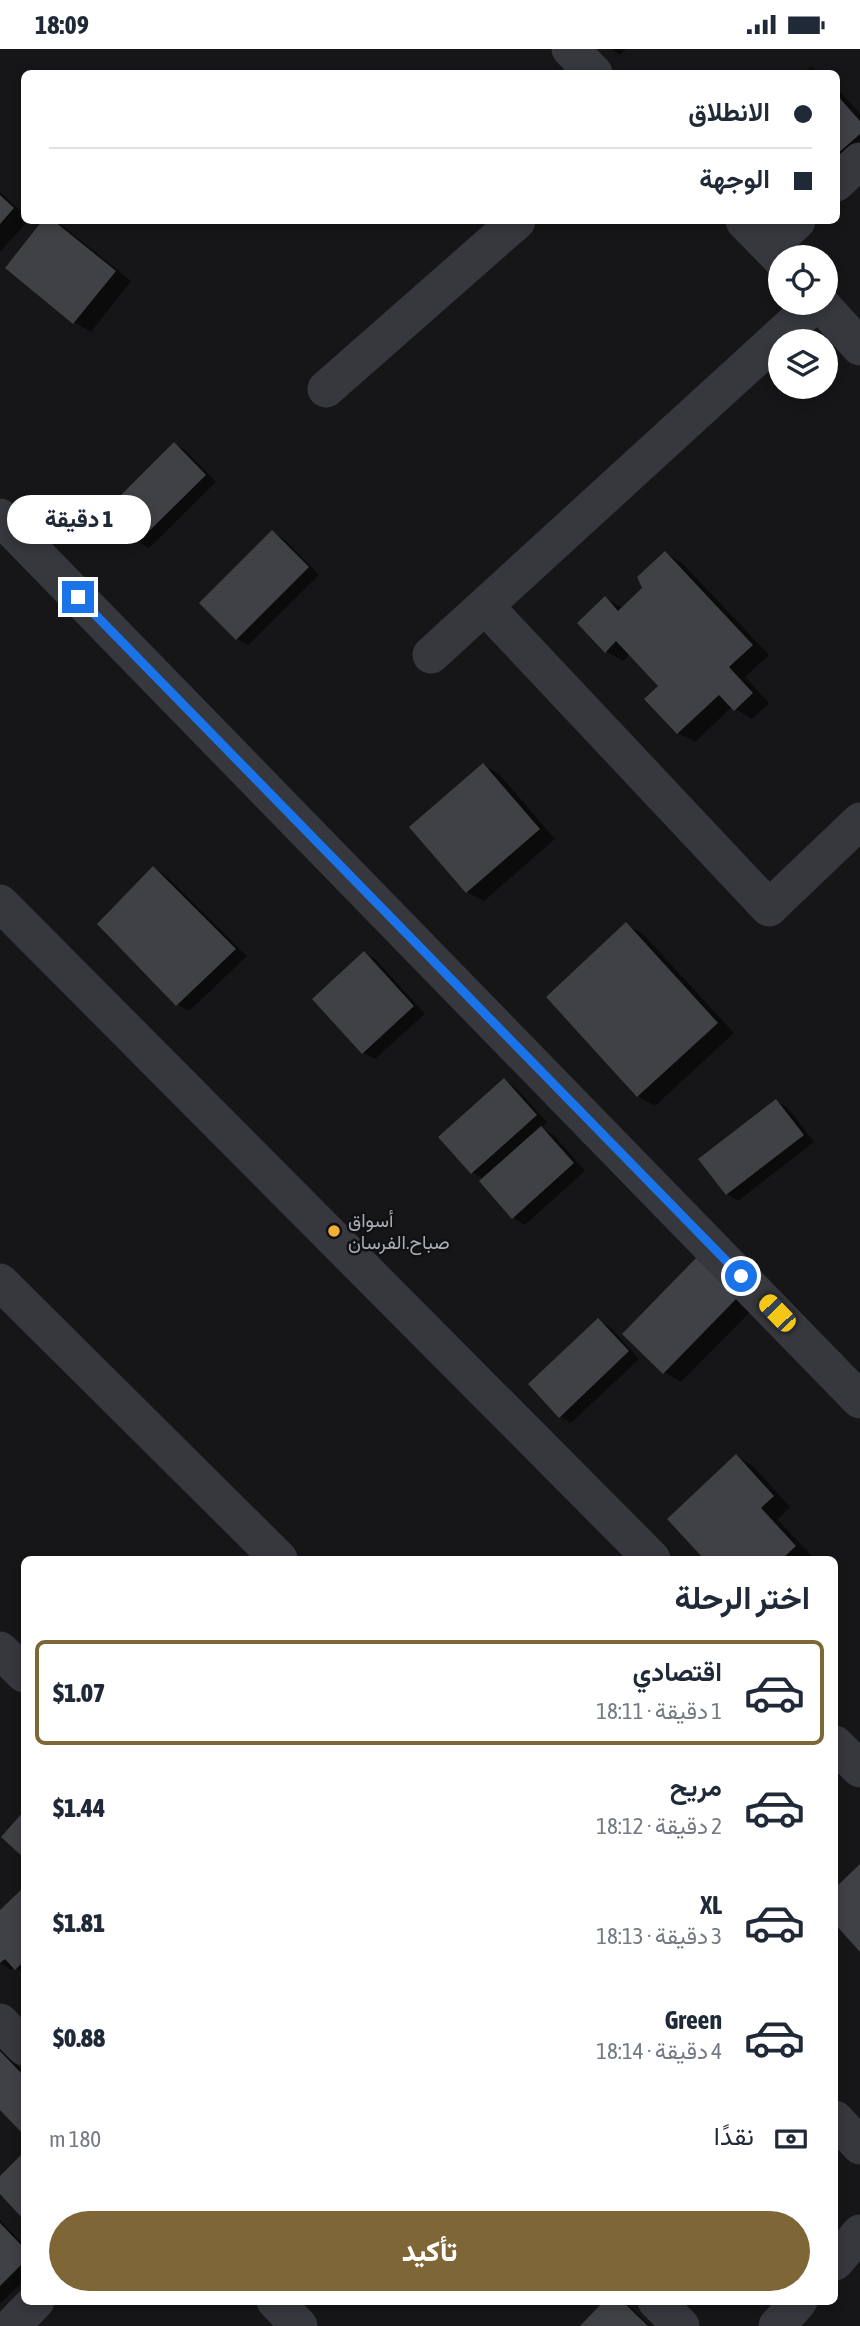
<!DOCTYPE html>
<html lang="ar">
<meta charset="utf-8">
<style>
:root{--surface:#fff;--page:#f2f2f3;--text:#1f2937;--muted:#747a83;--line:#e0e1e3;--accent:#7e6636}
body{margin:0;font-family:"Asap Condensed",Vazirmatn,sans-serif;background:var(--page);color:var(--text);direction:rtl;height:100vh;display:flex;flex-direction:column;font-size:26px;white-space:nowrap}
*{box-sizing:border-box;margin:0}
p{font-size:23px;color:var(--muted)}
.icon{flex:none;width:38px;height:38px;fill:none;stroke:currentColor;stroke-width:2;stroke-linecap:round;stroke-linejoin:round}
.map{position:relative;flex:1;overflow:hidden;direction:ltr}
.side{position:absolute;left:21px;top:1507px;width:817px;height:749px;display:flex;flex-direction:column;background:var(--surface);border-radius:10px;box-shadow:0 4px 10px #0003;direction:rtl}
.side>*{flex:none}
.hud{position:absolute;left:21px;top:21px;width:819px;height:154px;border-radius:10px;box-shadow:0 4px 10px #0003;direction:rtl;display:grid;align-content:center;height:154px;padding:0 28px;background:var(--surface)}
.controls{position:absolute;left:768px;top:196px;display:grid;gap:14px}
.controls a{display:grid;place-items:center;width:70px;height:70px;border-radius:50%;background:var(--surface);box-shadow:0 4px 10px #0003;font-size:35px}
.end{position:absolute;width:32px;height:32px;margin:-16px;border:9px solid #1a73e8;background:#fff;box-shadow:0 0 0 4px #fff}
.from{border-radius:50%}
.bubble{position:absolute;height:49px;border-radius:24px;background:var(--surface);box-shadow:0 4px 10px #0003;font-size:23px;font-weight:800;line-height:49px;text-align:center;direction:rtl}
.car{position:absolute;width:21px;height:42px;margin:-21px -10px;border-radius:9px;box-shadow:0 0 5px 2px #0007;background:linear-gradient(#f5c518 24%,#345 0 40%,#f5c518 0 76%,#345 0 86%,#f5c518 0)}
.hud b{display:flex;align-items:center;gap:24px;height:66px;font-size:26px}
.hud b+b{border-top:2px solid var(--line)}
.hud i{width:18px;height:18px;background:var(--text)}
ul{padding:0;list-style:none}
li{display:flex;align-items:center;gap:21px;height:105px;margin:0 14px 10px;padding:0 14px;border:4px solid transparent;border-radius:10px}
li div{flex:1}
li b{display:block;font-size:26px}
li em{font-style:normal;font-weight:800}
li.selected{border-color:var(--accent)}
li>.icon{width:63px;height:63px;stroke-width:1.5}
h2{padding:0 28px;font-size:32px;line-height:84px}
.pay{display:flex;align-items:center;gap:18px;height:77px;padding:0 28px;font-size:26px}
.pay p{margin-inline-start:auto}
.primary-button{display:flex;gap:14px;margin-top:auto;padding:14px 28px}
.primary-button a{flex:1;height:80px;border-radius:42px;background:var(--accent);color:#fff;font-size:28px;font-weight:800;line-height:80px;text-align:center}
.status{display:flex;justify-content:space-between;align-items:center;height:49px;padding:0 35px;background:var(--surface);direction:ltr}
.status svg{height:19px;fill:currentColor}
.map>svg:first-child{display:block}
.shadow{fill:#0007}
.building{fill:#404145}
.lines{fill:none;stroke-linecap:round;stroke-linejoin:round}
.street{stroke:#37383d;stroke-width:37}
.route{stroke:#1a73e8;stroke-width:9}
.poi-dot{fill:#f2b134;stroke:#111113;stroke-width:2.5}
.labels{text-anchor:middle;stroke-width:5;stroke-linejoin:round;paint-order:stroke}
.poi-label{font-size:19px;fill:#a8adb8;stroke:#111113;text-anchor:start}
</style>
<div class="status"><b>18:09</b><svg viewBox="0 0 49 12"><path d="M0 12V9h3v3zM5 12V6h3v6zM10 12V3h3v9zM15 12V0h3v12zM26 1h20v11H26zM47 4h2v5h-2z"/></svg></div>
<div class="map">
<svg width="860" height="2277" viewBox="0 0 860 2277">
<rect width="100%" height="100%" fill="#161618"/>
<path class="shadow" d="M 611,0 L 626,0 L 620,6 Z
M 811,18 L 822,24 L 803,24 Z
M 836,38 L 860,65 L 860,110 L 836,130 Z
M 0,143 L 24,165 L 24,172 L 28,172 L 0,203 Z
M 45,172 L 54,172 L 64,178 L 131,232 L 91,283 L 74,273 L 7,218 Z
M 175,395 L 186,402 L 216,433 L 149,499 L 138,493 L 131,468 Z
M 272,484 L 284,490 L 319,526 L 248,596 L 237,590 Z
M 665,504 L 682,514 L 769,606 L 745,628 L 769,654 L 752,670 L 732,658 L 695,693 L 678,684 L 661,637 L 630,605 L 623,612 L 606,602 L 605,549 L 622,559 L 644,539 Z
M 483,716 L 500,726 L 555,790 L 484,852 L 467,843 Z
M 154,819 L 165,826 L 247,907 L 189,962 L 177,955 Z
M 627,876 L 643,885 L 734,984 L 655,1057 L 638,1047 L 548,948 Z
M 364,904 L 376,911 L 425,965 L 375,1010 L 363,1004 L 314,950 Z
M 504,1031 L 515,1038 L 547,1073 L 541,1079 L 553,1085 L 585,1122 L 525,1176 L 513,1169 L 481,1132 L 484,1130 L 472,1123 Z
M 776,1052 L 788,1059 L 814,1093 L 738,1152 L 727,1145 Z
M 714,1221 L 753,1260 L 681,1333 L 664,1323 Z
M 598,1271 L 610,1278 L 639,1310 L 571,1374 L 560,1367 Z
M 736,1407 L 753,1417 L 790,1458 L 777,1470 L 812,1507 L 809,1510 L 707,1510 L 669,1470 Z
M 24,1840 L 24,1924 L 15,1918 L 11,1921 L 0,1914 L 0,1863 Z
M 0,1999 L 24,2024 L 24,2083 L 0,2059 Z
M 24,2106 L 24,2168 L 0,2144 L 0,2129 Z
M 0,2171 L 24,2196 L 24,2231 L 0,2255 Z
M 606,2252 L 624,2252 L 650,2277 L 583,2277 Z"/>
<path class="building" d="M 836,45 L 860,72 L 860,85 L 836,106 Z
M 0,146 L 14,159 L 0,175 Z
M 42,172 L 54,172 L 116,222 L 73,275 L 5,219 Z
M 174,393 L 206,426 L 137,494 L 120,477 L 129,468 L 114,453 Z
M 272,481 L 309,518 L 236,591 L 199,554 Z
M 665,502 L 753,596 L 729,618 L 753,644 L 734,662 L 719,646 L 677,685 L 644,650 L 658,637 L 616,592 L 605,604 L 577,574 L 605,547 L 618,562 L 642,539 L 637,528 Z
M 483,714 L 540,780 L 466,844 L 409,778 Z
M 153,817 L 236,900 L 176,957 L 97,875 Z
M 626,873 L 718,974 L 637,1048 L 546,948 Z
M 364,902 L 414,957 L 362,1005 L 312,950 Z
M 504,1029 L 537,1066 L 471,1125 L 438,1088 Z
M 776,1050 L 804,1086 L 726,1146 L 698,1110 Z
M 541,1077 L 574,1114 L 512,1170 L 479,1132 Z
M 696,1209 L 737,1249 L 663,1325 L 622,1285 Z
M 598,1269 L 629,1302 L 559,1369 L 528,1335 Z
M 736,1405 L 774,1447 L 761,1459 L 796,1497 L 782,1510 L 704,1510 L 667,1470 Z
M 24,1762 L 24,1809 L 1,1788 Z
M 860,1815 L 860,1903 L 835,1875 L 835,1839 Z
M 24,1838 L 24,1912 L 15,1921 L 5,1910 L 0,1914 L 0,1861 Z
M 0,2002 L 24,2027 L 24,2086 L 0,2061 Z
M 24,2103 L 24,2171 L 0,2145 L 0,2127 Z
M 0,2174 L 24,2199 L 24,2213 L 0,2237 Z
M 604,2252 L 622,2252 L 648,2277 L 580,2277 Z"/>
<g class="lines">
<path class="street" d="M 570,0 L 594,24
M 836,134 L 860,112
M 744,172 L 780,209
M 770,197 L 797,172
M 820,254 L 860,298
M 326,340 L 517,172
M 0,468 L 860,1351
M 485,557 L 769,859 L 860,772
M 431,606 L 816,254
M 0,854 L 652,1510
M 0,1233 L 279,1510
M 0,1601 L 24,1625
M 835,1695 L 860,1720
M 0,1973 L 24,1998
M 835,2070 L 860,2097
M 835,2213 L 860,2184
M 275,2252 L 299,2277
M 656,2252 L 681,2277
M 12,2277 L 36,2252
M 777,2277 L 799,2252"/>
</g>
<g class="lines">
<path class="route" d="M 78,548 L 741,1227"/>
</g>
<circle class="poi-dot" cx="334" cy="1182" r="7"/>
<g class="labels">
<g class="poi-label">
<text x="348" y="1178">أسواق<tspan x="348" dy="22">صباح.الفرسان</tspan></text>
</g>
</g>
</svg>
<div class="controls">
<a><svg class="icon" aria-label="locate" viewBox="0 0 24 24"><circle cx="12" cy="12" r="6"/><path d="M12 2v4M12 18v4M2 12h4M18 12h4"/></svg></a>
<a><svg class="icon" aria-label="layers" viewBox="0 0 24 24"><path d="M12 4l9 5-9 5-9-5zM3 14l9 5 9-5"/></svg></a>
</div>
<i class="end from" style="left:741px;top:1227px"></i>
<i class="end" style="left:78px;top:548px"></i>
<div class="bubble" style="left:7px;top:446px;width:144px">1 دقيقة</div>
<i class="car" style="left:777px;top:1264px;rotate:316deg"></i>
<div class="hud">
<b><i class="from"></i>الانطلاق</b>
<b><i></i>الوجهة</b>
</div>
<section class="side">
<h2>اختر الرحلة</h2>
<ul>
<li class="selected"><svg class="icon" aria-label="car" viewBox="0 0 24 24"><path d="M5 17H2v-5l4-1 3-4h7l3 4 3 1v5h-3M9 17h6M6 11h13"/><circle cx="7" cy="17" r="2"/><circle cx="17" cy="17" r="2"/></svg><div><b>اقتصادي</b><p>1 دقيقة · 18:11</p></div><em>$1.07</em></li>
<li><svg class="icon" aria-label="car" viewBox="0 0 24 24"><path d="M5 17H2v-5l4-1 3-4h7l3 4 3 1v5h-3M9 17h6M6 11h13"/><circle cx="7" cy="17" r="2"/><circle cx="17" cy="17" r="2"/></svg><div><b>مريح</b><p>2 دقيقة · 18:12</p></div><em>$1.44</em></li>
<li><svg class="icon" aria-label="car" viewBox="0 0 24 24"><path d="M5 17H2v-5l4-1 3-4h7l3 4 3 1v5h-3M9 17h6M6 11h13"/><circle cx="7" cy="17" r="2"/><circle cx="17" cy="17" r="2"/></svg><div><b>XL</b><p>3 دقيقة · 18:13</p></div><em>$1.81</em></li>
<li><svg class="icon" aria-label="car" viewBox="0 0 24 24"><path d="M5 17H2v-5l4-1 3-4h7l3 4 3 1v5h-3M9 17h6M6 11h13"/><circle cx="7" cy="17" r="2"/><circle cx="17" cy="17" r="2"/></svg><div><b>Green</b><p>4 دقيقة · 18:14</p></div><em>$0.88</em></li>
</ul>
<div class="pay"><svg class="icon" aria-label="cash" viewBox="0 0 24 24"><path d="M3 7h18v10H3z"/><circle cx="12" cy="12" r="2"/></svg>نقدًا<p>180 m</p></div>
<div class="primary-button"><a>تأكيد</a></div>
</section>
</div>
